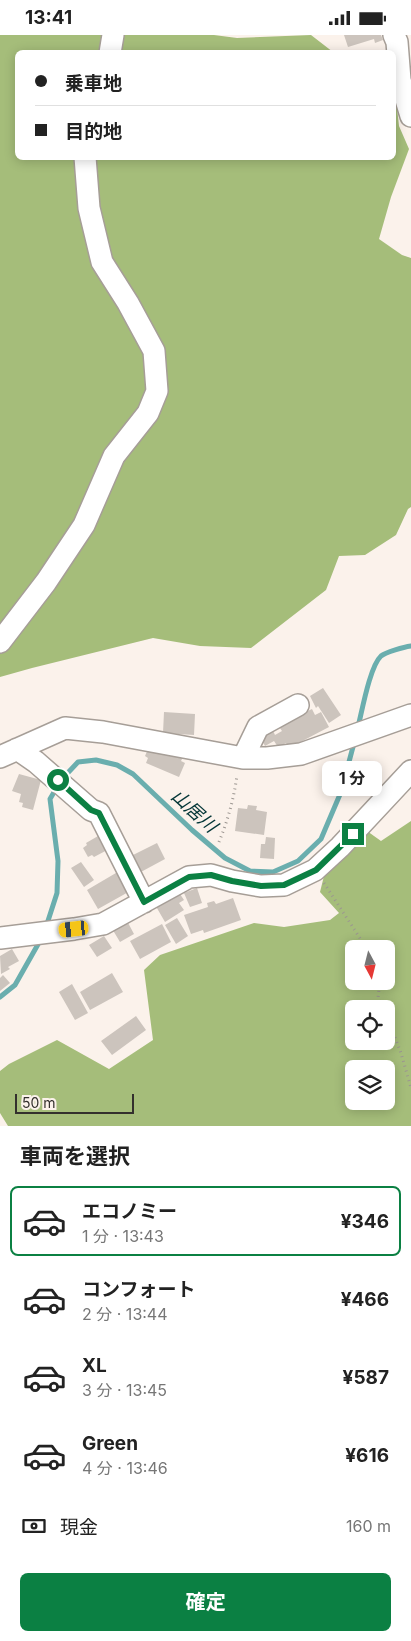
<!DOCTYPE html>
<html lang="ja">
<meta charset="utf-8">
<style>
:root{--surface:#fff;--page:#f6f6f6;--text:#222;--muted:#767676;--line:#e0e0e0;--accent:#0b8043}
body{margin:0;font-family:Inter,"Noto Sans JP",sans-serif;background:var(--page);color:var(--text);height:100vh;display:flex;flex-direction:column;font-size:19px;white-space:nowrap}
*{box-sizing:border-box;margin:0}
p{font-size:16px;color:var(--muted)}
.icon{flex:none;width:28px;height:28px;fill:none;stroke:currentColor;stroke-width:2;stroke-linecap:round;stroke-linejoin:round}
.map{position:relative;height:1091px;overflow:hidden}
.details{display:flex;flex-direction:column;background:var(--surface);flex:1}
.details>*{flex:none}
.hud{position:absolute;left:15px;top:15px;width:381px;height:110px;border-radius:8px;box-shadow:0 2px 12px #0003;display:grid;align-content:center;height:110px;padding:0 20px;background:var(--surface)}
.needle{width:32px;rotate:173deg}
.fabs{position:absolute;left:345px;top:905px;display:grid;gap:10px}
.fabs a{display:grid;place-items:center;width:50px;height:50px;border-radius:8px;background:var(--surface);box-shadow:0 2px 12px #0003;font-size:25px}
.scale{position:absolute;left:15px;bottom:12px;width:119px;box-sizing:border-box;padding-left:5px;border:2px solid #33302d;border-top:0;font-size:14px;line-height:18px;white-space:nowrap;color:#33302d;-webkit-text-stroke:4px #fbf2eb;paint-order:stroke}
.end{position:absolute;width:22px;height:22px;margin:-11px;border:6px solid #0b8043;background:#fff;box-shadow:0 0 0 2px #fff}
.from{border-radius:50%}
.bubble{position:absolute;height:35px;border-radius:8px;background:var(--surface);box-shadow:0 2px 12px #0003;font-size:16px;font-weight:700;line-height:35px;text-align:center}
.car{position:absolute;width:15px;height:30px;margin:-15px -8px;border-radius:6px;box-shadow:0 0 4px 1px #0007;background:linear-gradient(#f5c518 24%,#345 0 40%,#f5c518 0 76%,#345 0 86%,#f5c518 0)}
.hud b{display:flex;align-items:center;gap:18px;height:48px;font-size:19px}
.hud b+b{border-top:1px solid var(--line)}
.hud i{width:12px;height:12px;background:var(--text)}
ul{padding:0;list-style:none}
li{display:flex;align-items:center;gap:15px;height:70px;margin:0 10px 8px;padding:0 10px;border:2px solid transparent;border-radius:8px}
li div{flex:1}
li b{display:block;font-size:19px}
li em{font-style:normal;font-weight:700}
li.active{border-color:var(--accent)}
li>.icon{width:45px;height:45px;stroke-width:1.5}
h2{padding:0 20px;font-size:22px;line-height:60px}
.pay{display:flex;align-items:center;gap:12px;height:55px;padding:0 20px;font-size:19px}
.pay p{margin-inline-start:auto}
.cta{display:flex;gap:10px;margin-top:auto;padding:10px 20px}
.cta a{flex:1;height:58px;border-radius:8px;background:var(--accent);color:#fff;font-size:20px;font-weight:700;line-height:58px;text-align:center}
.status{display:flex;justify-content:space-between;align-items:center;height:35px;padding:0 25px;background:var(--surface);direction:ltr}
.status svg{height:14px;fill:currentColor}
.map>svg:first-child{display:block}
.forest{fill:#a5bd7a;fill-rule:evenodd}
.lines{fill:none;stroke-linecap:round;stroke-linejoin:round}
.stream{stroke:#6aaeae;stroke-width:5}
.building{fill:#ccc4bd}
.minor-casing{stroke:#a69e97;stroke-width:24}
.path{stroke:#9c9691;stroke-width:3;stroke-dasharray:1 4;stroke-linecap:butt}
.minor{stroke:#fff;stroke-width:21}
.route{stroke:#0b8043;stroke-width:6}
.labels{text-anchor:middle;stroke-width:4.5;stroke-linejoin:round;paint-order:stroke}
.water-label{font-size:18px;font-style:italic;fill:#013435;stroke:#fbf2eb}
</style>
<div class="status"><b>13:41</b><svg viewBox="0 0 49 12"><path d="M0 12V9h3v3zM5 12V6h3v6zM10 12V3h3v9zM15 12V0h3v12zM26 1h20v11H26zM47 4h2v5h-2z"/></svg></div>
<div class="map">
<svg width="411" height="1091" viewBox="0 0 411 1091">
<rect width="100%" height="100%" fill="#fbf2eb"/>
<path class="forest" d="M 0,0 L 214,0 L 237,3 L 311,0 L 333,17 L 18,18 L 18,122 L 394,122 L 394,46 L 399,91 L 409,114 L 391,162 L 379,204 L 402,220 L 411,223 L 411,472 L 408,474 L 396,500 L 365,520 L 339,521 L 326,555 L 251,613 L 200,611 L 153,603 L 32,633 L 0,642 Z
M 411,786 L 411,1091 L 8,1091 L 0,1078 L 0,1036 L 9,1029 L 57,1005 L 109,1034 L 153,1005 L 144,935 L 160,920 L 254,888 L 284,892 L 330,885 L 339,878 L 320,857 L 325,837 L 367,796 L 381,806 ZM 354,914 L 386,914 L 386,946 L 354,946 ZM 354,974 L 386,974 L 386,1006 L 354,1006 ZM 354,1034 L 386,1034 L 386,1066 L 354,1066 Z"/>
<g class="lines">
<path class="stream" d="M 358,692 C 362,676 370,631 381,621 C 386,617 404,612 411,611
M 63,743 L 78,727 L 96,725 L 117,730 L 133,739 L 192,795 L 225,823 L 250,836 L 273,837 L 298,826 L 321,804 L 341,757 L 354,708
M 46,892 L 57,858 L 58,826 L 50,764 L 57,752
M 0,962 L 15,950 L 41,904"/>
</g>
<path class="building" d="M 344,0 L 381,0 L 383,5 L 375,8 L 374,4 L 348,12 Z
M 323,653 L 341,680 L 329,688 L 318,671 L 316,673 L 310,661 Z
M 312,674 L 315,680 L 321,677 L 329,692 L 289,713 L 286,708 L 278,712 L 274,706 L 265,711 L 257,696 L 270,689 L 275,700 L 282,696 L 278,690 Z
M 164,677 L 195,679 L 194,700 L 163,698 Z
M 149,712 L 172,721 L 173,718 L 183,722 L 181,726 L 185,728 L 179,742 L 146,728 L 148,723 L 145,721 Z
M 19,739 L 41,745 L 33,775 L 22,772 L 23,768 L 19,767 L 21,759 L 12,756 Z
M 248,770 L 257,771 L 256,775 L 267,777 L 264,800 L 235,796 L 238,773 L 247,774 Z
M 105,797 L 113,812 L 94,822 L 92,820 L 88,822 L 83,813 L 87,810 L 86,808 Z
M 266,802 L 275,803 L 274,824 L 260,823 L 261,809 L 265,809 Z
M 157,808 L 165,824 L 139,838 L 131,824 L 134,822 L 133,820 Z
M 81,827 L 94,845 L 84,852 L 71,833 Z
M 121,835 L 132,855 L 98,874 L 87,855 Z
M 197,853 L 202,868 L 190,872 L 184,858 Z
M 180,859 L 184,865 L 179,868 L 184,875 L 165,887 L 154,868 Z
M 233,863 L 241,885 L 204,898 L 203,895 L 191,899 L 184,880 L 208,872 L 207,868 L 214,866 L 216,869 Z
M 177,883 L 188,901 L 176,909 L 165,890 Z
M 126,884 L 134,899 L 120,907 L 111,892 Z
M 162,889 L 171,907 L 140,924 L 130,906 Z
M 104,901 L 112,913 L 97,922 L 89,910 Z
M 12,914 L 19,926 L 8,932 L 10,934 L 1,939 L 0,921 Z
M 112,938 L 123,957 L 90,975 L 80,957 Z
M 3,940 L 10,948 L 0,956 L 0,943 Z
M 72,949 L 88,978 L 75,985 L 59,957 Z
M 136,981 L 146,995 L 112,1020 L 101,1006 Z"/>
<g class="lines">
<g class="minor-casing">
<path id="minor" d="M 394,0 L 397,7 L 400,45 L 411,81
M 110,18 L 113,0
M 0,607 L 46,547 L 84,490 L 114,421 L 148,378 L 157,356 L 154,316 L 128,268 L 102,227 L 89,173 L 85,122
M 17,714 L 36,727 L 91,775 L 99,778 L 144,867
M 0,722 L 65,693 L 103,697 L 243,723 L 267,723 L 301,719 L 411,680
M 243,723 L 258,692 L 298,670
M 0,903 L 74,894 L 103,889 L 189,842 L 211,840 L 232,846 L 261,851 L 284,850 L 315,835 L 340,812 L 411,736"/>
</g>
<path class="path" d="M 219,807 C 228,785 234,763 237,740
M 324,848 L 367,914
M 380,946 L 378,963 L 384,974
M 386,979 L 401,1018 L 411,1053"/>
<use href="#minor" class="minor"/>
</g>
<g class="lines">
<path class="route" d="M 58,745 L 91,775 L 99,778 L 144,867 L 189,842 L 211,840 L 232,846 L 261,851 L 284,850 L 316,835 L 353,799"/>
</g>
<g class="labels">
<g class="water-label">
<text transform="translate(194 776) rotate(42)" y="6">山居川</text>
</g>
</g>
</svg>
<div class="fabs">
<a><svg class="needle" viewBox="-14 -14 28 28"><path d="M0-13l5 13h-10z" fill="#e53935"/><path d="M0 13l5-13h-10z" fill="#767676"/></svg></a>
<a><svg class="icon" aria-label="locate" viewBox="0 0 24 24"><circle cx="12" cy="12" r="6"/><path d="M12 2v4M12 18v4M2 12h4M18 12h4"/></svg></a>
<a><svg class="icon" aria-label="layers" viewBox="0 0 24 24"><path d="M12 4l9 5-9 5-9-5zM3 14l9 5 9-5"/></svg></a>
</div>
<div class="scale">50 m</div>
<i class="end from" style="left:58px;top:745px"></i>
<i class="end" style="left:353px;top:799px"></i>
<div class="bubble" style="left:322px;top:726px;width:60px">1 分</div>
<i class="car" style="left:74px;top:894px;rotate:264deg"></i>
<div class="hud">
<b><i class="from"></i>乗車地</b>
<b><i></i>目的地</b>
</div>
</div>
<section class="details">
<h2>車両を選択</h2>
<ul>
<li class="active"><svg class="icon" aria-label="car" viewBox="0 0 24 24"><path d="M5 17H2v-5l4-1 3-4h7l3 4 3 1v5h-3M9 17h6M6 11h13"/><circle cx="7" cy="17" r="2"/><circle cx="17" cy="17" r="2"/></svg><div><b>エコノミー</b><p>1 分 · 13:43</p></div><em>¥346</em></li>
<li><svg class="icon" aria-label="car" viewBox="0 0 24 24"><path d="M5 17H2v-5l4-1 3-4h7l3 4 3 1v5h-3M9 17h6M6 11h13"/><circle cx="7" cy="17" r="2"/><circle cx="17" cy="17" r="2"/></svg><div><b>コンフォート</b><p>2 分 · 13:44</p></div><em>¥466</em></li>
<li><svg class="icon" aria-label="car" viewBox="0 0 24 24"><path d="M5 17H2v-5l4-1 3-4h7l3 4 3 1v5h-3M9 17h6M6 11h13"/><circle cx="7" cy="17" r="2"/><circle cx="17" cy="17" r="2"/></svg><div><b>XL</b><p>3 分 · 13:45</p></div><em>¥587</em></li>
<li><svg class="icon" aria-label="car" viewBox="0 0 24 24"><path d="M5 17H2v-5l4-1 3-4h7l3 4 3 1v5h-3M9 17h6M6 11h13"/><circle cx="7" cy="17" r="2"/><circle cx="17" cy="17" r="2"/></svg><div><b>Green</b><p>4 分 · 13:46</p></div><em>¥616</em></li>
</ul>
<div class="pay"><svg class="icon" aria-label="cash" viewBox="0 0 24 24"><path d="M3 7h18v10H3z"/><circle cx="12" cy="12" r="2"/></svg>現金<p>160 m</p></div>
<div class="cta"><a>確定</a></div>
</section>
